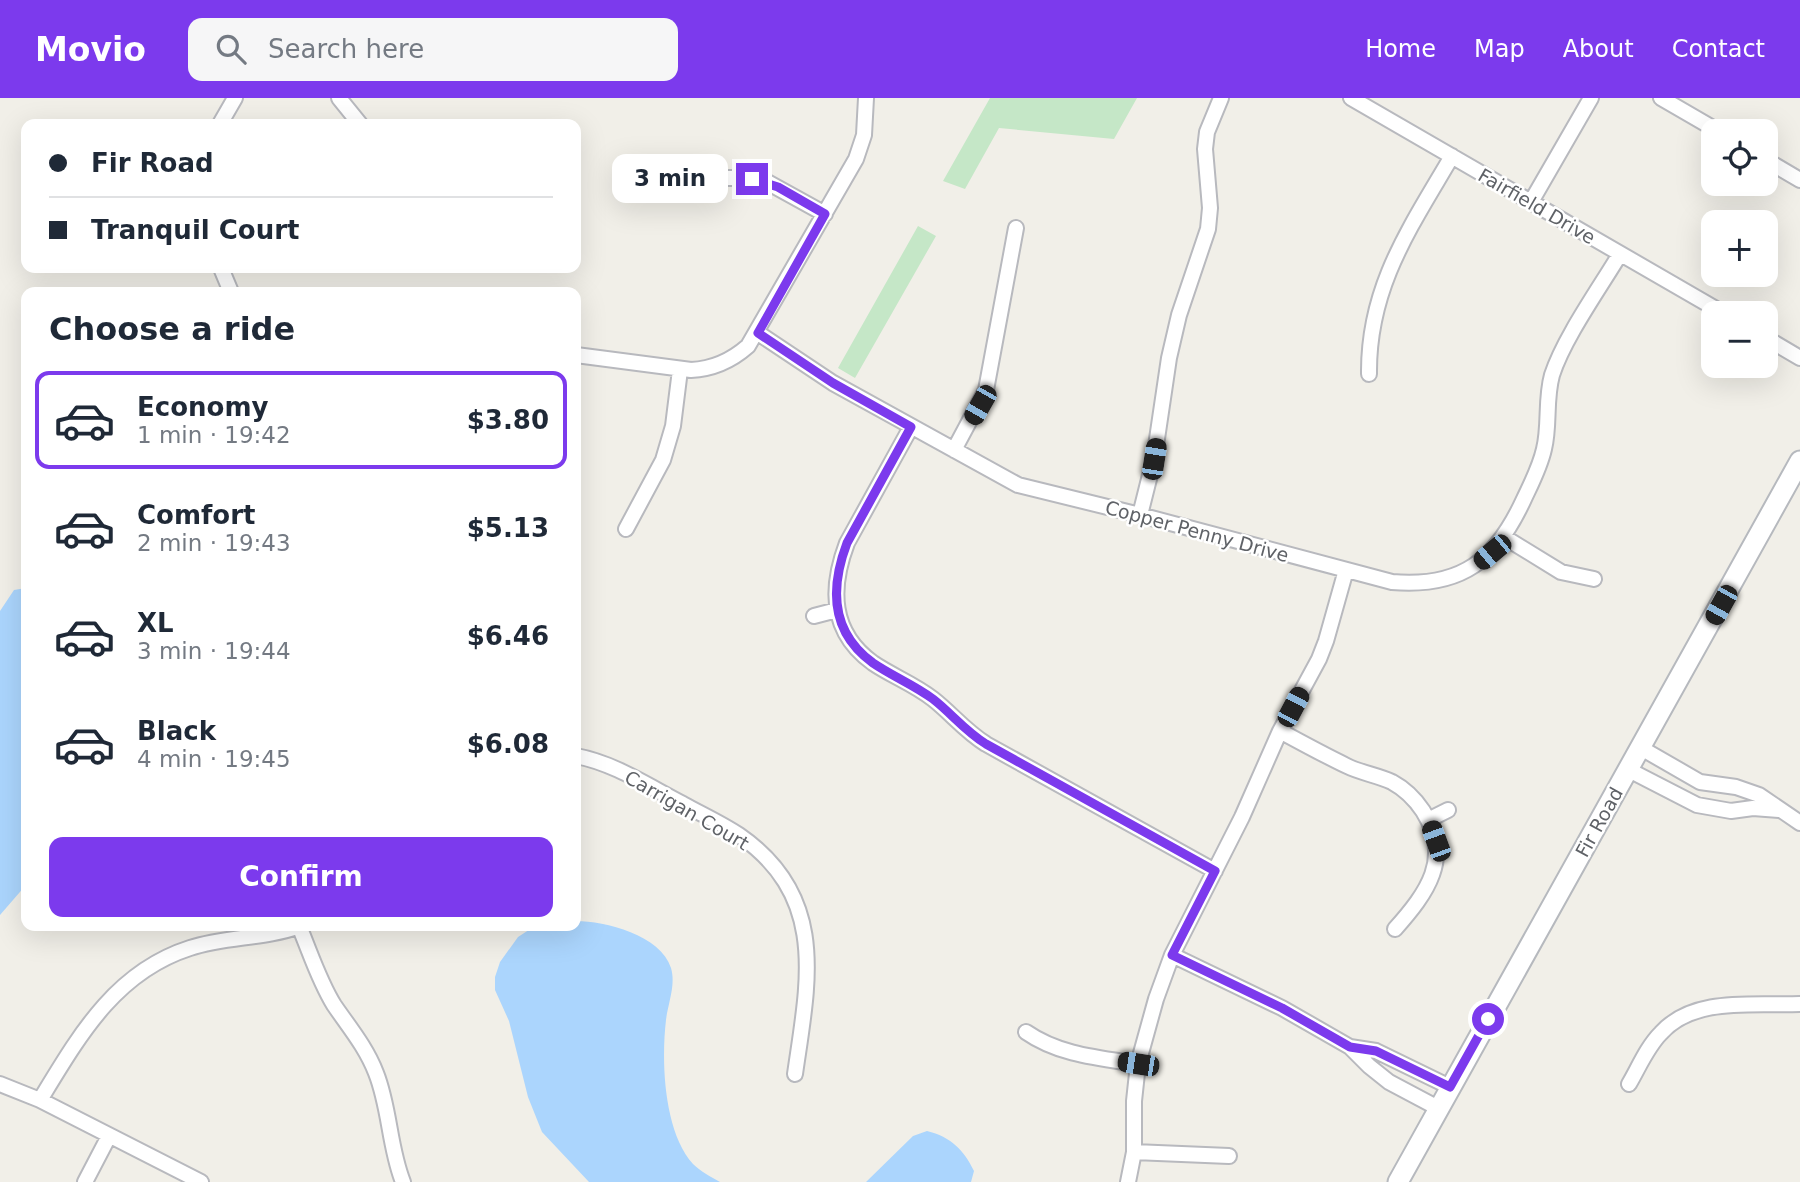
<!DOCTYPE html>
<meta charset="utf-8">
<style>
:root{--surface:#fff;--page:#f6f6f7;--text:#1f2937;--muted:#747a83;--line:#e0e1e3;--accent:#7c3aed}
body{margin:0;font-family:"DejaVu Sans",sans-serif;background:var(--page);color:var(--text);height:100vh;display:flex;flex-direction:column;font-size:26px;white-space:nowrap}
*{box-sizing:border-box;margin:0}
p{font-size:23px;color:var(--muted)}
.icon{flex:none;width:38px;height:38px;fill:none;stroke:currentColor;stroke-width:2;stroke-linecap:round;stroke-linejoin:round}
.map{position:relative;flex:1;overflow:hidden}
.sheet{position:absolute;left:21px;top:189px;width:560px;height:644px;display:flex;flex-direction:column;background:var(--surface);border-radius:14px;box-shadow:0 7px 28px #0002}
.sheet>*{flex:none}
.hud{position:absolute;left:21px;top:21px;width:560px;height:154px;border-radius:14px;box-shadow:0 7px 28px #0002;display:grid;align-content:center;height:154px;padding:0 28px;background:var(--surface)}
.controls{position:absolute;left:1701px;top:21px;display:grid;gap:14px}
.controls a{display:grid;place-items:center;width:77px;height:77px;border-radius:14px;background:var(--surface);box-shadow:0 7px 28px #0002;font-size:35px}
.end{position:absolute;width:32px;height:32px;margin:-16px;border:9px solid #7c3aed;background:#fff;box-shadow:0 0 0 4px #fff}
.from{border-radius:50%}
.bubble{position:absolute;height:49px;border-radius:14px;background:var(--surface);box-shadow:0 7px 28px #0002;font-size:23px;font-weight:700;line-height:49px;text-align:center}
.car{position:absolute;width:21px;height:42px;margin:-21px -10px;border-radius:9px;box-shadow:0 0 5px 2px #0007;background:linear-gradient(#222 24%,#8ab4d8 0 40%,#222 0 76%,#8ab4d8 0 86%,#222 0)}
.hud b{display:flex;align-items:center;gap:24px;height:66px;font-size:26px}
.hud b+b{border-top:2px solid var(--line)}
.hud i{width:18px;height:18px;background:var(--text)}
ul{padding:0;list-style:none}
li{display:flex;align-items:center;gap:21px;height:98px;margin:0 14px 10px;padding:0 14px;border:4px solid transparent;border-radius:14px}
li div{flex:1}
li b{display:block;font-size:26px}
li em{font-style:normal;font-weight:700}
li.current{border-color:var(--accent)}
li>.icon{width:63px;height:63px;stroke-width:1.5}
h2{padding:0 28px;font-size:32px;line-height:84px}
.action{display:flex;gap:14px;margin-top:auto;padding:14px 28px}
.action a{flex:1;height:80px;border-radius:14px;background:var(--accent);color:#fff;font-size:28px;font-weight:700;line-height:80px;text-align:center}
header{display:flex;align-items:center;gap:42px;box-sizing:border-box;height:98px;padding:0 35px;background:var(--accent);color:#fff}
header strong{font-size:33px}
nav{display:flex;gap:38px;margin-inline-start:auto;font-size:24px}
.search{width:490px;height:63px;background:var(--page);display:flex;align-items:center;gap:18px;box-sizing:border-box;padding:0 24px;border-radius:14px;color:var(--muted);font-size:26px}
.map>svg:first-child{display:block}
.green{fill:#c5e7c7}
.water{fill:#abd5fd}
.lines{fill:none;stroke-linecap:round;stroke-linejoin:round}
.street-casing{stroke:#b8b9be;stroke-width:18}
.secondary-casing{stroke:#b6b9be;stroke-width:23}
.street{stroke:#fff;stroke-width:14}
.secondary{stroke:#fff;stroke-width:19}
.route{stroke:#7c3aed;stroke-width:9}
.labels{text-anchor:middle;stroke-width:5;stroke-linejoin:round;paint-order:stroke}
.street-label{font-size:19px;fill:#5f6267;stroke:#fff}
</style>
<header>
<strong>Movio</strong>
<div class="search"><svg class="icon" aria-label="search" viewBox="0 0 24 24"><circle cx="10" cy="10" r="6"/><path d="M15 15l6 6"/></svg>Search here</div>
<nav><a>Home</a><a>Map</a><a>About</a><a>Contact</a></nav>
</header>
<div class="map">
<svg width="1800" height="1084" viewBox="0 0 1800 1084">
<rect width="100%" height="100%" fill="#f1efe8"/>
<path class="green" d="M 990,0 L 1137,0 L 1114,41 L 999,30 L 965,91 L 943,83 Z
M 918,128 L 936,138 L 855,280 L 838,270 Z"/>
<path class="water" d="M 26,490 L 26,787 L 0,817 L 0,513 L 14,492 Z
M 576,823 C 605,823 661,837 671,870 C 676,887 668,905 666,922 C 661,964 664,1034 693,1066 C 700,1073 711,1079 720,1084 L 589,1084 L 542,1034 L 528,999 L 509,923 L 495,892 L 495,879 L 500,864 L 518,839 L 535,828 L 576,828 Z
M 927,1033 C 951,1039 964,1052 974,1073 L 971,1084 L 866,1084 L 913,1038 Z"/>
<g class="lines">
<g class="street-casing">
<path id="street" d="M 339,0 L 360,26
M 1351,0 L 1723,215
M 1661,0 L 1718,33
M 220,26 L 235,0
M 1766,62 L 1800,82
M 671,80 L 735,80 L 767,84 L 825,116
M 1531,104 L 1591,0
M 221,170 L 231,194
M 758,235 L 833,285 L 1018,387 L 1140,417 L 1392,484 C 1462,490 1496,462 1524,401 C 1532,384 1540,369 1544,351 C 1550,327 1545,302 1552,277 C 1564,240 1599,191 1620,156
M 1766,240 L 1800,260
M 576,257 L 691,272 C 713,271 731,263 748,248 L 856,61 L 864,37 L 866,0
M 1369,276 C 1368,189 1410,130 1452,58
M 911,329 L 847,445 C 830,490 830,534 873,565 C 892,578 914,586 933,601 C 951,615 965,633 986,646 L 1215,773
M 954,352 L 986,292 L 1016,130
M 1140,417 L 1154,361 L 1169,260 L 1179,217 L 1208,131 L 1210,110 L 1205,51 L 1207,34 L 1221,0
M 626,431 L 663,362 L 673,328 L 680,272
M 1504,439 L 1561,474 L 1594,481
M 814,518 L 837,512
M 1280,633 C 1302,645 1324,657 1347,668 C 1361,675 1377,677 1392,684 C 1405,691 1415,701 1423,713 C 1453,760 1427,795 1395,831
M 1641,650 L 1700,684 L 1736,689 L 1759,697 L 1800,725
M 576,658 C 614,665 648,688 683,706 C 701,716 721,725 739,737 C 829,799 808,885 795,976
M 1629,672 L 1697,707 L 1731,713 L 1753,710 L 1779,712
M 1428,722 L 1448,712
M 299,828 C 310,854 319,883 334,907 C 349,929 366,949 376,975 C 390,1010 389,1049 403,1084
M 1172,857 L 1282,910 L 1350,949 L 1369,968 L 1389,984 L 1438,1010
M 1026,934 C 1059,957 1099,960 1138,966
M 1350,949 L 1376,953 L 1450,989
M 0,986 L 40,1002 L 201,1084
M 1629,986 C 1639,969 1647,949 1661,935 C 1694,898 1755,908 1800,906
M 40,1002 C 79,938 115,874 190,850 C 226,838 264,841 300,828
M 1134,1054 L 1229,1058
M 85,1084 L 109,1038
M 1128,1084 L 1134,1054 L 1134,1003 L 1138,966 L 1156,901 L 1172,857 L 1242,719 L 1280,633 L 1319,561 L 1326,543 L 1346,472"/>
</g>
<g class="secondary-casing">
<path id="secondary" d="M 1398,1084 L 1800,363"/>
</g>
<use href="#street" class="street"/>
<use href="#secondary" class="secondary"/>
</g>
<g class="lines">
<path class="route" d="M 752,81 L 778,89 L 825,116 L 758,235 L 833,285 L 911,329 L 847,445 C 830,490 830,534 873,565 C 892,578 914,587 933,601 C 951,615 965,633 986,646 L 1215,773 L 1172,857 L 1282,910 L 1350,949 L 1376,953 L 1450,989 L 1488,921"/>
</g>
<g class="labels">
<g class="street-label">
<text transform="translate(1537 108) rotate(30)" y="7">Fairfield Drive</text>
<text transform="translate(1197 433) rotate(15)" y="7">Copper Penny Drive</text>
<text transform="translate(687 712) rotate(30)" y="7">Carrigan Court</text>
<text transform="translate(1599 724) rotate(-61)" y="7">Fir Road</text>
</g>
</g>
</svg>
<div class="controls">
<a><svg class="icon" aria-label="locate" viewBox="0 0 24 24"><circle cx="12" cy="12" r="6"/><path d="M12 2v4M12 18v4M2 12h4M18 12h4"/></svg></a>
<a>+</a>
<a>−</a>
</div>
<i class="end from" style="left:1488px;top:921px"></i>
<i class="end" style="left:752px;top:81px"></i>
<div class="bubble" style="left:612px;top:56px;width:116px">3 min</div>
<i class="car" style="left:980px;top:307px;rotate:210deg"></i>
<i class="car" style="left:1154px;top:361px;rotate:9deg"></i>
<i class="car" style="left:1492px;top:454px;rotate:230deg"></i>
<i class="car" style="left:1721px;top:507px;rotate:209deg"></i>
<i class="car" style="left:1293px;top:609px;rotate:28deg"></i>
<i class="car" style="left:1436px;top:743px;rotate:340deg"></i>
<i class="car" style="left:1138px;top:966px;rotate:279deg"></i>
<div class="hud">
<b><i class="from"></i>Fir Road</b>
<b><i></i>Tranquil Court</b>
</div>
<section class="sheet">
<h2>Choose a ride</h2>
<ul>
<li class="current"><svg class="icon" aria-label="car" viewBox="0 0 24 24"><path d="M5 17H2v-5l4-1 3-4h7l3 4 3 1v5h-3M9 17h6M6 11h13"/><circle cx="7" cy="17" r="2"/><circle cx="17" cy="17" r="2"/></svg><div><b>Economy</b><p>1 min · 19:42</p></div><em>$3.80</em></li>
<li><svg class="icon" aria-label="car" viewBox="0 0 24 24"><path d="M5 17H2v-5l4-1 3-4h7l3 4 3 1v5h-3M9 17h6M6 11h13"/><circle cx="7" cy="17" r="2"/><circle cx="17" cy="17" r="2"/></svg><div><b>Comfort</b><p>2 min · 19:43</p></div><em>$5.13</em></li>
<li><svg class="icon" aria-label="car" viewBox="0 0 24 24"><path d="M5 17H2v-5l4-1 3-4h7l3 4 3 1v5h-3M9 17h6M6 11h13"/><circle cx="7" cy="17" r="2"/><circle cx="17" cy="17" r="2"/></svg><div><b>XL</b><p>3 min · 19:44</p></div><em>$6.46</em></li>
<li><svg class="icon" aria-label="car" viewBox="0 0 24 24"><path d="M5 17H2v-5l4-1 3-4h7l3 4 3 1v5h-3M9 17h6M6 11h13"/><circle cx="7" cy="17" r="2"/><circle cx="17" cy="17" r="2"/></svg><div><b>Black</b><p>4 min · 19:45</p></div><em>$6.08</em></li>
</ul>
<div class="action"><a>Confirm</a></div>
</section>
</div>
